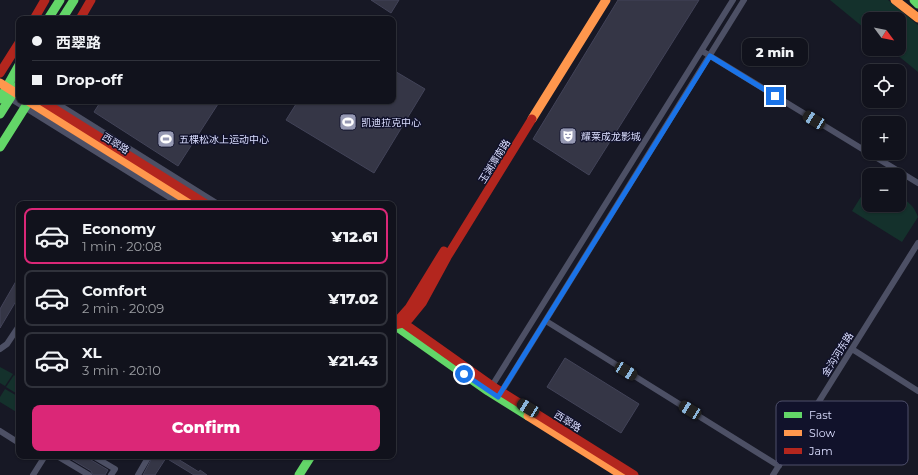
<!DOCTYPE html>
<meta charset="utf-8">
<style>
:root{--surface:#11121c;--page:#1e2029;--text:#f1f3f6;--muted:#9c9ea3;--line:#30323b;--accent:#db2777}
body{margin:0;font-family:Montserrat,"Noto Sans SC",sans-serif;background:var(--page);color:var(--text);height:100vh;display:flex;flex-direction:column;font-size:15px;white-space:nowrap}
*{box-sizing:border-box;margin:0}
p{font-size:13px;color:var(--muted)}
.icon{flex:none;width:22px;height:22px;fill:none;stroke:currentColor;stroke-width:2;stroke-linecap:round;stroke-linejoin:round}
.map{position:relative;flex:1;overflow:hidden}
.panel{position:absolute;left:16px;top:201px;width:380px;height:258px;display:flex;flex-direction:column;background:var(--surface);border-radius:8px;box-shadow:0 1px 3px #0004,0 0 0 1px var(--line)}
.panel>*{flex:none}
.top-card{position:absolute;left:16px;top:16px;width:380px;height:88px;border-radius:8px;box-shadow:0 1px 3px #0004,0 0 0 1px var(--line);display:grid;align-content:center;height:88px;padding:0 16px;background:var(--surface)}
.needle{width:26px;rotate:122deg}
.tools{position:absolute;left:862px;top:12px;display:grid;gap:8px}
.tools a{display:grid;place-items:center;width:44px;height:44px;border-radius:8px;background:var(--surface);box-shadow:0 1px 3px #0004,0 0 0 1px var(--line);font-size:20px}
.end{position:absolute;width:18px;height:18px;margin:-9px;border:5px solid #1a73e8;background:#fff;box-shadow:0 0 0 2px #fff}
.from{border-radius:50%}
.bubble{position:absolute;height:28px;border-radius:8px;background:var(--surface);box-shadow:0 1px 3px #0004,0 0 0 1px var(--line);font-size:13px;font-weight:800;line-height:28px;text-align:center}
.car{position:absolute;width:12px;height:24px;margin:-12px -6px;border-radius:5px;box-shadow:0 0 3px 1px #0007;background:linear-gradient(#222 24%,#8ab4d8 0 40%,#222 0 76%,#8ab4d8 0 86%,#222 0)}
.top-card b{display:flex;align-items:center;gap:14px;height:38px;font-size:15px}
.top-card b+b{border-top:1px solid var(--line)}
.top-card i{width:10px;height:10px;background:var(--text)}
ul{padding:7px 0 0;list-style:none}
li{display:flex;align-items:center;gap:12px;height:56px;margin:0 8px 6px;padding:0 8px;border:2px solid var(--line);border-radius:8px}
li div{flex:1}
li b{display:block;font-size:15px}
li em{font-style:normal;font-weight:800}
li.current{border-color:var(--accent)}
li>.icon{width:36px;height:36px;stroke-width:1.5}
.cta{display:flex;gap:8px;margin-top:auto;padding:8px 16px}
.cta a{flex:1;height:46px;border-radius:8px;background:var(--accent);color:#fff;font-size:16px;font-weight:800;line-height:46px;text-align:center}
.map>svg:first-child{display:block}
.green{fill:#14312c}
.building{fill:#353646;stroke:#424358}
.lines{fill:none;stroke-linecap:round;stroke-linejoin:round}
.street{stroke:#4d5065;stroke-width:6}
.fast{stroke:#63d668;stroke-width:9}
.slow{stroke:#ff974d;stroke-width:9}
.jam{stroke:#b3261e;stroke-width:9}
.route{stroke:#1a73e8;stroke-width:5}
.labels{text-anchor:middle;stroke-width:3;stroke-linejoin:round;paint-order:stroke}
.poi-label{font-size:10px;fill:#dbdeff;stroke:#11122b;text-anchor:start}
.street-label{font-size:10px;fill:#dbdeff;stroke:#11122b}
.key{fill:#11122b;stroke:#4e4f6b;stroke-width:1}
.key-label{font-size:11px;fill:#dbdeff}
</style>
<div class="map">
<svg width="918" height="475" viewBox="0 0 918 475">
<rect width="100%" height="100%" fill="#171825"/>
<path class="green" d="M 830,0 L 888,0 L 918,25 L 918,72 L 890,49 L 899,49 L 899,19 L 869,19 L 869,32 Z
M 869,184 L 869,205 L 899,205 L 899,196 C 909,202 914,206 918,217 L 902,242 L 852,211 Z
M 0,367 L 13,374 L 5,386 L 0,383 Z
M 14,375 L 19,379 L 19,395 L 6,387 Z
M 5,389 L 19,397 L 18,413 L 0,402 L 0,397 Z"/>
<path class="building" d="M 371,0 L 399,0 L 391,13 Z
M 618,0 L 699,0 L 589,175 L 533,139 Z
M 393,70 L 425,89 L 374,173 L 286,120 L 298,101 L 393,101 Z
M 101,101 L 212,101 L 218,104 L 178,166 L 94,112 Z
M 19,276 L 19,296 L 0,328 L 0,309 Z
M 565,358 L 639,404 L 621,433 L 547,387 Z
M 66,456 L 87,456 L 91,460 L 108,470 L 105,475 L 93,475 L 91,471 Z
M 153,456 L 173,456 L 199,472 L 200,470 L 207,475 L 194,475 L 166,458 L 155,475 L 143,475 Z"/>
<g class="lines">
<path class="street" d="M 702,51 L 918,183
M 8,97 L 180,204
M 53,101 L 218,204
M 546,321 L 779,466
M 0,349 L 7,344 L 19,326
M 852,349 L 918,391
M 490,389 L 733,0
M 500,394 L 744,0
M 0,431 L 19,443
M 57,456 L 89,475
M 93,456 L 115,469 L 111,475
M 33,475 L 45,456
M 138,475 L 149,456
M 773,475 L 918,243"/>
<path class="fast" d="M 914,0 L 918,4
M 48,19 L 60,0
M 62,19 L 74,0
M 0,99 L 19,65
M 0,114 L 19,84
M 0,147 L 29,101
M 393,324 L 488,391 L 528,416
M 299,475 L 311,456"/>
<path class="slow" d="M 895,0 L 918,18
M 0,83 L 19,95
M 28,101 L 193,204
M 532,119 L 606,0
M 528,416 L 622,475"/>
<path class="jam" d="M 34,19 L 45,0
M 80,19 L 91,0
M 0,73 L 19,43
M 42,101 L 206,204
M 399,320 L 492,386 L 634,475
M 394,325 L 403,323 L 409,319 L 422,303 L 447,257 L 532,119
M 393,326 L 409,308 L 444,251"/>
</g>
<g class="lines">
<path class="route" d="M 464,374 L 498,397 L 710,56 L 775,96"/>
</g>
<defs>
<g id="stadium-square" transform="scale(0.9)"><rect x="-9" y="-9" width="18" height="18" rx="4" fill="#9699b3" stroke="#11122b"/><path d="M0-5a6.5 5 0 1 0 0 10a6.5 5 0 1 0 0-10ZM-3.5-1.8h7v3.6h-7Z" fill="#fff"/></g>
<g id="theatre-square" transform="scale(0.9)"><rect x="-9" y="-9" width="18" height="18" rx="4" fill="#9699b3" stroke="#11122b"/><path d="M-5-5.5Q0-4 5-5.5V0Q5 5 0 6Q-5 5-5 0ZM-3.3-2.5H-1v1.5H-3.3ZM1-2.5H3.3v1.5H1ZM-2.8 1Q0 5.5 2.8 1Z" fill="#fff"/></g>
</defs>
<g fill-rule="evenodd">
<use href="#stadium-square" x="348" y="122"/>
<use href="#theatre-square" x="568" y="136"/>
<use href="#stadium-square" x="166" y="139"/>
</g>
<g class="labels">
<g class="poi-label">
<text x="361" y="126">凯迪拉克中心</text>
<text x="581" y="140">耀莱成龙影城</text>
<text x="179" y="143">五棵松冰上运动中心</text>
</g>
<g class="street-label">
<text transform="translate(116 143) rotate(32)" y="4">西翠路</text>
<text transform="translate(494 161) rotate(-58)" y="4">玉渊潭南路</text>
<text transform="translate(837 354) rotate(-58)" y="4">金沟河东路</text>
<text transform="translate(568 421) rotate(32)" y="4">西翠路</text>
</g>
</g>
<rect x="776" y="401" width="132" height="64" rx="6" class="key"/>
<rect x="784" y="412" width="18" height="6" fill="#63d668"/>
<rect x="784" y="430" width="18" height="6" fill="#ff974d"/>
<rect x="784" y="448" width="18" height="6" fill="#b3261e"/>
<g class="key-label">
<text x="809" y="419">Fast</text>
<text x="809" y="437">Slow</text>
<text x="809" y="455">Jam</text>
</g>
</svg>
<div class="tools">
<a><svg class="needle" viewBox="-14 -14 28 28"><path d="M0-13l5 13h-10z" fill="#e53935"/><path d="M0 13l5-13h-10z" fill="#9c9ea3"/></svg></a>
<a><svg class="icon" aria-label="locate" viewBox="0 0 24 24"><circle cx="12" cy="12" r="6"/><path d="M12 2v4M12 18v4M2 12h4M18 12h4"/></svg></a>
<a>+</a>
<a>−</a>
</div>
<i class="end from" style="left:464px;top:374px"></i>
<i class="end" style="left:775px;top:96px"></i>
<div class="bubble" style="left:742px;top:38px;width:66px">2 min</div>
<i class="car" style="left:814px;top:120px;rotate:302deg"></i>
<i class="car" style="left:626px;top:371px;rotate:122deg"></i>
<i class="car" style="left:528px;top:408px;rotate:302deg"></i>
<i class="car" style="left:690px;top:410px;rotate:302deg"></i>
<div class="top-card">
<b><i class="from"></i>西翠路</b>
<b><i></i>Drop-off</b>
</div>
<section class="panel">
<ul>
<li class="current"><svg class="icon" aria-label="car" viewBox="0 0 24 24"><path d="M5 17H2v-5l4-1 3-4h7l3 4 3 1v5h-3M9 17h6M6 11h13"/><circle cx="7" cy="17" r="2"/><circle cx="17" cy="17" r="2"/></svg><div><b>Economy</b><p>1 min · 20:08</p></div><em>¥12.61</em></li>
<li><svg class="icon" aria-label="car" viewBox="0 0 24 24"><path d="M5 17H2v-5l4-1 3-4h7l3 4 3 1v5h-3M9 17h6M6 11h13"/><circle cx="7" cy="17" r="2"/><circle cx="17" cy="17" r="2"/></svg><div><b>Comfort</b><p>2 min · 20:09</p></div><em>¥17.02</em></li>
<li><svg class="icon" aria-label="car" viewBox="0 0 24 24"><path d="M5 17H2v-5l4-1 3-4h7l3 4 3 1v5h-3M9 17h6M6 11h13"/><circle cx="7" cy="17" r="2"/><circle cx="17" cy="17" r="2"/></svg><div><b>XL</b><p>3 min · 20:10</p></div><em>¥21.43</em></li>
</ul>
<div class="cta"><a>Confirm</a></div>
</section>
</div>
